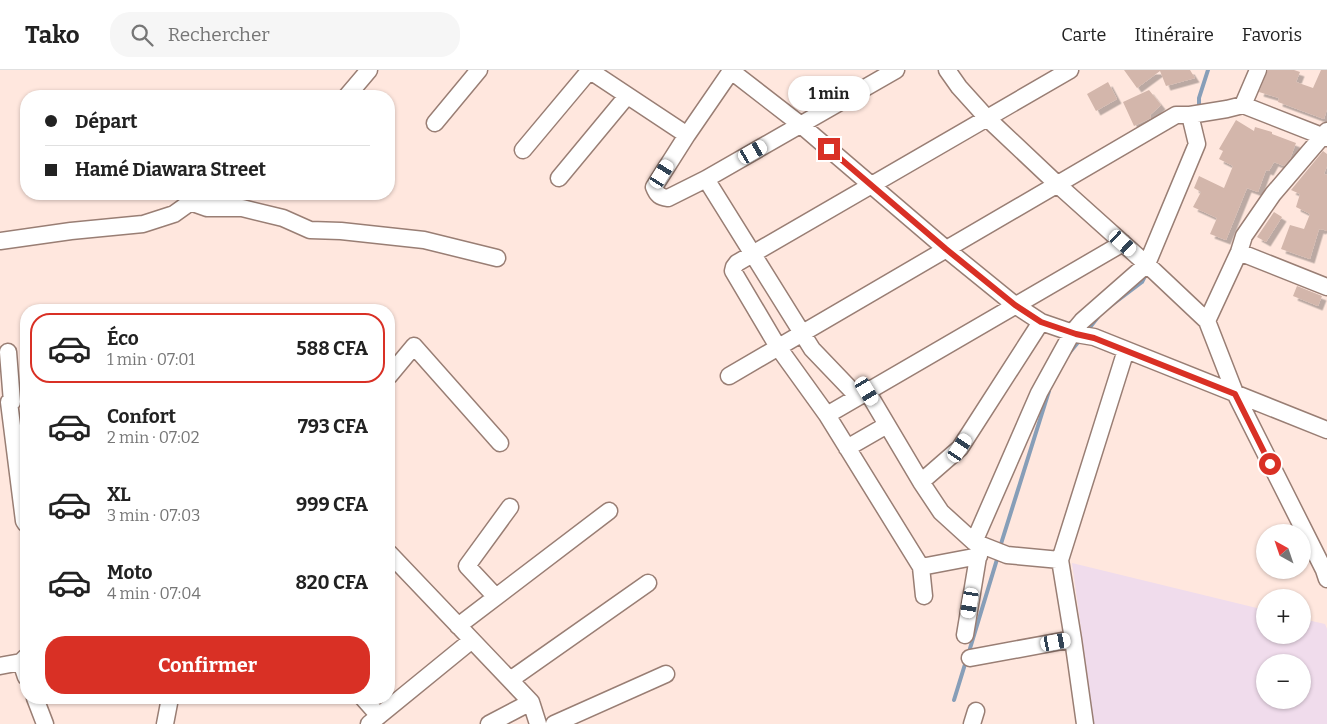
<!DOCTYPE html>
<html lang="fr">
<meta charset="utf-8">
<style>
:root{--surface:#fff;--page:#f6f6f6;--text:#222;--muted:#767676;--line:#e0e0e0;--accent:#d93025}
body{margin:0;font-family:Bitter,serif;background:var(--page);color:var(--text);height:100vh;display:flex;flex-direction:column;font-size:19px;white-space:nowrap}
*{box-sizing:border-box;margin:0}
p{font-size:16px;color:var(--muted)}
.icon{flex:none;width:28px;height:28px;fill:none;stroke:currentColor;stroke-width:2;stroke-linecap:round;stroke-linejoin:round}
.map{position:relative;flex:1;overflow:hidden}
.details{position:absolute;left:20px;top:234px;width:375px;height:400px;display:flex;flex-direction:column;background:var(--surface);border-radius:20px;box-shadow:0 1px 4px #0004}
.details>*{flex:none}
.hud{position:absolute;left:20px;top:20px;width:375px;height:110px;border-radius:20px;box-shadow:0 1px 4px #0004;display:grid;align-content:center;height:110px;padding:0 25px;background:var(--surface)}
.needle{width:32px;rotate:320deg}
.controls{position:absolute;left:1256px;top:454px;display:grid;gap:10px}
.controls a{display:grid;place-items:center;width:55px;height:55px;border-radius:50%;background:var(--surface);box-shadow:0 1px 4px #0004;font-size:25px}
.end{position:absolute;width:22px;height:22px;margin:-11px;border:6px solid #d93025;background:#fff;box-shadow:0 0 0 2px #fff}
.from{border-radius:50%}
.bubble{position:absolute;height:35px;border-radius:18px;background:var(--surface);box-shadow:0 1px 4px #0004;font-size:16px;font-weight:700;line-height:35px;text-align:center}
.car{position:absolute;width:15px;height:30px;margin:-15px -8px;border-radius:6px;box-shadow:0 0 4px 1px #0007;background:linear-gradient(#fff 24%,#345 0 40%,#fff 0 76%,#345 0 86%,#fff 0)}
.hud b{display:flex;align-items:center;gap:18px;height:48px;font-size:19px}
.hud b+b{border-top:1px solid var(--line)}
.hud i{width:12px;height:12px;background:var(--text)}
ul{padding:9px 0 0;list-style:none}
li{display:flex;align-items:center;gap:15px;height:70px;margin:0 10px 8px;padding:0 15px;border:2px solid transparent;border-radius:20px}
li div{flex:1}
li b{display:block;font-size:19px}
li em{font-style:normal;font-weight:700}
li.on{border-color:var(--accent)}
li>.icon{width:45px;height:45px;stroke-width:1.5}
.cta{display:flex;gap:10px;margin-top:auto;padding:10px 25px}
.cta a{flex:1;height:58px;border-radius:20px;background:var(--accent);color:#fff;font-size:20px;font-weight:700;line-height:58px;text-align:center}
header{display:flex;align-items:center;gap:30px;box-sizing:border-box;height:70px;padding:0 25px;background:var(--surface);border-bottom:1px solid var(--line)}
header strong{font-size:24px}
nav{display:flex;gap:28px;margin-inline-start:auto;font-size:18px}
.search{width:350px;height:45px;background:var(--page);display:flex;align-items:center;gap:12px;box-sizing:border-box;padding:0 18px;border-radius:20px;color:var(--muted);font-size:19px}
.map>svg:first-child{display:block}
.commercial{fill:#f0dcec;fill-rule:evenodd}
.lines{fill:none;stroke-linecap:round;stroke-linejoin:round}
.stream{stroke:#879eb8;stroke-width:4}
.building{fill:#d3b6ab;filter:url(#shadow)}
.minor-casing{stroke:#997e74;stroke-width:19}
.minor{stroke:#fff;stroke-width:16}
.route{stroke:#d93025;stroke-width:6}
</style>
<header>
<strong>Tako</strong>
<div class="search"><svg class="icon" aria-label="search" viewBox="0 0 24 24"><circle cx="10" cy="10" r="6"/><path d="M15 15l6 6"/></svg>Rechercher</div>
<nav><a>Carte</a><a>Itinéraire</a><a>Favoris</a></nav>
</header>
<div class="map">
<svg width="1327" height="654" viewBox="0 0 1327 654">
<defs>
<filter id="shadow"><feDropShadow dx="4.5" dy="4.5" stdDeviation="0" flood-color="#0004"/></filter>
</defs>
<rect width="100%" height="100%" fill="#ffe7de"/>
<path class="commercial" d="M 1072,493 L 1265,540 L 1265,565 L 1302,565 L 1303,549 L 1325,554 L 1327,559 L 1327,654 L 1094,654 ZM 1265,592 L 1302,592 L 1302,630 L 1265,630 Z"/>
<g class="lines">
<path class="stream" d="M 1199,38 L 1199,28 L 1208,0
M 1109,237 L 1142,212 L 1146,204
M 1087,261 L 1098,247
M 1070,282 L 1080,270
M 1000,477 L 1049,321
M 968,585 L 998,486
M 954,630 L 966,591"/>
</g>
<path class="building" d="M 1124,0 L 1190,0 L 1195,8 L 1166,16 L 1160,1 L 1137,18 Z
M 1268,0 L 1294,0 L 1300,2 L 1296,12 L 1313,18 L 1321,0 L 1327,0 L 1327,39 L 1324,49 L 1278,32 L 1279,28 L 1259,22 Z
M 1108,12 L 1117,29 L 1096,41 L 1087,24 Z
M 1149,20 L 1161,35 L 1150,45 L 1151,48 L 1134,56 L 1123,32 Z
M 1236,50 L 1254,61 L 1255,57 L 1272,62 L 1272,64 L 1296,73 L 1290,89 L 1284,96 L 1274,92 L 1269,101 L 1266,100 L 1258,122 L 1247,118 L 1226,170 L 1210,164 L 1217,148 L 1193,137 L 1201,122 L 1194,118 L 1199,106 L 1224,118 L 1233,96 L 1219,89 L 1223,81 L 1219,79 Z
M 1323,81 L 1327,84 L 1327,96 L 1324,104 L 1327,105 L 1327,161 L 1322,159 L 1321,160 L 1319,159 L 1310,189 L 1281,179 L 1290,155 L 1304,159 L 1310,144 L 1296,137 L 1300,124 L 1291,120 Z
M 1274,142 L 1282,147 L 1266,172 L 1257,167 Z
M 1297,216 L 1322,226 L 1318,236 L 1293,226 Z"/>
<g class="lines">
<g class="minor-casing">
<path id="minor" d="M 589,0 L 687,65
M 730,0 L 801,55 L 946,179 L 1015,235 L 1041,252 L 1076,264 L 1094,267 L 1327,360
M 947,0 L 959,17 L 987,48 L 1057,114 L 1154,201 L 1207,251 L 1235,323 L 1324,500 L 1327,509
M 731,1 L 687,65 L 654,117 C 657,125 660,127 668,128 L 706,109 L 896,0
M 347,26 L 369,0
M 1243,35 L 1258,0
M 435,53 L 479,0
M 523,80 L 590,0
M 559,108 L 627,26
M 706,109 L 812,279 L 858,327
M 190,132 L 207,138 L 242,138 L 283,148 L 310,160 L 341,161 L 424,170 L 497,188
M 0,171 L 71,161 L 143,154 L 174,144 L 202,124
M 1239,182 L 1327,217
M 1207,251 L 1239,182 L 1244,166 L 1273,124 L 1327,61
M 8,282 L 12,332
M 389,306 L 414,276 L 500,373
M 729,306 L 1176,45 L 1190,45 L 1227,39 L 1243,35 L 1327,68
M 867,321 L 921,412 L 941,442 L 974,472 L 1007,485 L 1060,490
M 9,332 L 24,451 L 26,454
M 827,345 L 1123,173
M 847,378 L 887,355
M 921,412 L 960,378 L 1041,252
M 974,472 L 1039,323 L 1072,263 L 1082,251 L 1147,194 L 1197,74 L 1190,45
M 389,483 L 531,632 L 538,654
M 921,497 L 979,486
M 924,526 L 921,497 L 827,345 L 778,277 L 733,201 L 734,197 L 737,193 L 1070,0
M 496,527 L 467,496 L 510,437
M 458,556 L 609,441
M 965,565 L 980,475
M 970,588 L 1073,569
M 21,592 L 26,607
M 0,596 L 21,592 L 26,587
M 510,610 L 648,513
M 35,628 L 45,654
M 363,628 L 379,646
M 165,654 L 170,628
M 369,654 L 472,570
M 489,654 L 531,632
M 554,654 L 666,604
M 972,654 L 976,641
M 1085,654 L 1073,569 L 1060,490 L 1126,280"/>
</g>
<use href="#minor" class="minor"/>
</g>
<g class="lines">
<path class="route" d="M 829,79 L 946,179 L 1015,235 L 1041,252 L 1076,264 L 1094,268 L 1235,324 L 1270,394"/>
</g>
</svg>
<div class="controls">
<a><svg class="needle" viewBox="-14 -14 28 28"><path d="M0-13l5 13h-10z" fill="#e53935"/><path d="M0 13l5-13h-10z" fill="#767676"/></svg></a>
<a>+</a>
<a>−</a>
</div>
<i class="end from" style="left:1270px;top:394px"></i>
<i class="end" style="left:829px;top:79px"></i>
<div class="bubble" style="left:788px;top:6px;width:82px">1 min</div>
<i class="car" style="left:753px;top:82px;rotate:60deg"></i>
<i class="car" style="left:662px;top:104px;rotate:32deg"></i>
<i class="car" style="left:1123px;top:173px;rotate:132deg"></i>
<i class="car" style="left:867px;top:321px;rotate:149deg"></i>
<i class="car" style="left:960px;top:378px;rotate:33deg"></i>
<i class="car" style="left:970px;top:533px;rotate:190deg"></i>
<i class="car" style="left:1056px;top:572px;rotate:80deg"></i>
<div class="hud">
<b><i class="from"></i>Départ</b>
<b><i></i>Hamé Diawara Street</b>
</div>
<section class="details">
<ul>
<li class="on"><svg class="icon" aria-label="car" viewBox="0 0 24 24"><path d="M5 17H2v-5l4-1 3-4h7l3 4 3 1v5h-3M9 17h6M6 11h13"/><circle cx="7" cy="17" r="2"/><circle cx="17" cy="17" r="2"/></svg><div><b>Éco</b><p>1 min · 07:01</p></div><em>588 CFA</em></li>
<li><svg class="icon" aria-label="car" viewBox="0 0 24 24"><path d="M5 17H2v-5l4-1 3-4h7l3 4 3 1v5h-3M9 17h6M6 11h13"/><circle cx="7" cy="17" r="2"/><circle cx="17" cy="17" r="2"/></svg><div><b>Confort</b><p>2 min · 07:02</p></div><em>793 CFA</em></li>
<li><svg class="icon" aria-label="car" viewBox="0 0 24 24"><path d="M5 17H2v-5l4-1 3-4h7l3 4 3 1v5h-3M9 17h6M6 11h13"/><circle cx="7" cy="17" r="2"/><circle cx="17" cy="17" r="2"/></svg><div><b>XL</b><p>3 min · 07:03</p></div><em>999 CFA</em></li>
<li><svg class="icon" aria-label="car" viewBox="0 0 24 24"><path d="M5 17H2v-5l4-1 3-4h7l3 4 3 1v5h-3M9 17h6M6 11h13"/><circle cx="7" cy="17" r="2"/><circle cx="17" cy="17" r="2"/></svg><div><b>Moto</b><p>4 min · 07:04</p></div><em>820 CFA</em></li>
</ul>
<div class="cta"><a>Confirmer</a></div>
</section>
</div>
